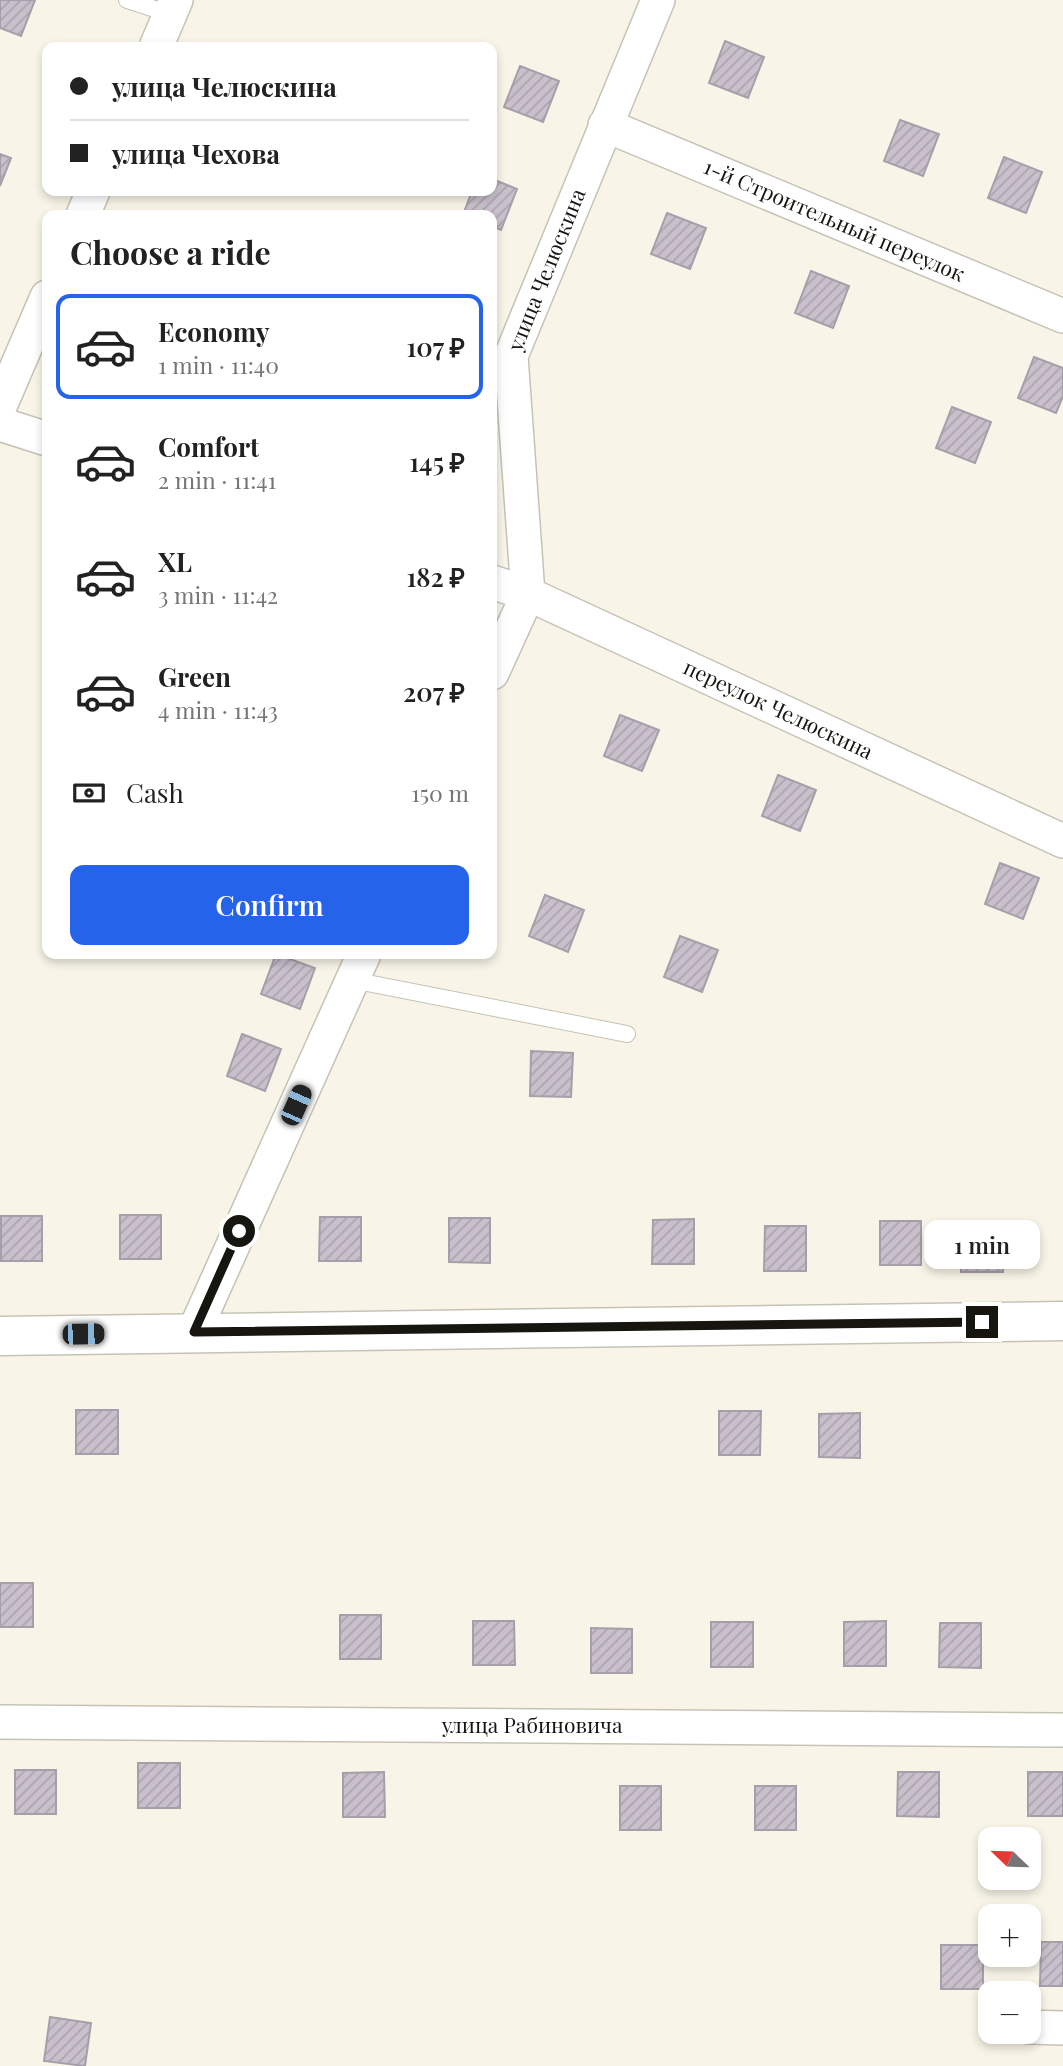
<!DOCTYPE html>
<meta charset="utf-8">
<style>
:root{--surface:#fff;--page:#f2f2f2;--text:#222;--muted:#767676;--line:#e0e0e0;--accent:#2563eb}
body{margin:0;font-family:"Playfair Display",serif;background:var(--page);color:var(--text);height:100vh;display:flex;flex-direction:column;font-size:26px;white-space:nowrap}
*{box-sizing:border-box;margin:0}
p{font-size:23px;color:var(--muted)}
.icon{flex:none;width:38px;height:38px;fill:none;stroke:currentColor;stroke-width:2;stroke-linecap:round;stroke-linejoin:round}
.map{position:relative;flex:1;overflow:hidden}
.details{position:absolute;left:42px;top:210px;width:455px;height:749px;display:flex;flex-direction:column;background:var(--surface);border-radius:14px;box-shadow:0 4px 10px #0003}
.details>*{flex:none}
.guide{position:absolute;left:42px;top:42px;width:455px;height:154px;border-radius:14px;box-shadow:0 4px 10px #0003;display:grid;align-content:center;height:154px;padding:0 28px;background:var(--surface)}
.needle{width:46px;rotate:293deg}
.fabs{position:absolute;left:978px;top:1827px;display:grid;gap:14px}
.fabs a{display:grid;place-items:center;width:63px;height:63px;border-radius:14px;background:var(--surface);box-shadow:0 4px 10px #0003;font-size:35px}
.end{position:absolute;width:32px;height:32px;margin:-16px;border:9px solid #161510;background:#fff;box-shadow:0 0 0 4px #fff}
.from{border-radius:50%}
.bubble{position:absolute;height:49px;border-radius:14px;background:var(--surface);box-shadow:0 4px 10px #0003;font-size:23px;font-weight:600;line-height:49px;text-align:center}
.car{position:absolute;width:21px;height:42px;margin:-21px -10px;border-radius:9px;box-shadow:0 0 5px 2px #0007;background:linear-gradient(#222 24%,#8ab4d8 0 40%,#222 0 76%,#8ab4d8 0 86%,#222 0)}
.guide b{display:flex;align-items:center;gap:24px;height:66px;font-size:26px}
.guide b+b{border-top:2px solid var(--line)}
.guide i{width:18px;height:18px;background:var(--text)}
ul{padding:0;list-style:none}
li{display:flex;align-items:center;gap:21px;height:105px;margin:0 14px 10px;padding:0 14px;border:4px solid transparent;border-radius:14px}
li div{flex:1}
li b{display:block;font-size:26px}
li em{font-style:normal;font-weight:600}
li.selected{border-color:var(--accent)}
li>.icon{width:63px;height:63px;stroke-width:1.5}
h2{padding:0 28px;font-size:32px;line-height:84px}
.pay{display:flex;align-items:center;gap:18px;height:77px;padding:0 28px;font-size:26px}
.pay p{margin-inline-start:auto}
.action{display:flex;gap:14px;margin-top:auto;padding:14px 28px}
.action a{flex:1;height:80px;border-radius:14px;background:var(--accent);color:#fff;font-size:28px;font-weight:600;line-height:80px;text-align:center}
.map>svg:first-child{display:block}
.building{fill:url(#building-hatch);stroke:#a69ea9;stroke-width:2}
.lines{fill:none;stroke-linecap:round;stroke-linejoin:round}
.lane-casing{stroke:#c6c3b6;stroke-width:18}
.street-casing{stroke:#c6c3b6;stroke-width:36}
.secondary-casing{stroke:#c6c3b6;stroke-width:41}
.lane{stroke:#fff;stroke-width:16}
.street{stroke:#fff;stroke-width:33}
.secondary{stroke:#fff;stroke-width:38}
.route{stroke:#161510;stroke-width:9}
.labels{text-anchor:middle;stroke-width:7;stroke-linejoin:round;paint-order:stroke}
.street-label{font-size:21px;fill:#161510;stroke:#fff}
</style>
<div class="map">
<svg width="1063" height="2066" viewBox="0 0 1063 2066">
<defs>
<pattern id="building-hatch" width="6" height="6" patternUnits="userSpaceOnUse" patternTransform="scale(1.75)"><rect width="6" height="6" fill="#c9c0cc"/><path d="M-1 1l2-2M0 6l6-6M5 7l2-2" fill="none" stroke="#aca4ae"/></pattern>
</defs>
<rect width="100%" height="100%" fill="#f8f5e8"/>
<path class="building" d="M 0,0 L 35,0 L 21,36 L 0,28 Z
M 725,41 L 764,57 L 748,98 L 709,83 Z
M 520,66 L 559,81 L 543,122 L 504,107 Z
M 900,120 L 939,134 L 923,176 L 884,161 Z
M 0,154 L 11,158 L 0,186 Z
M 1004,157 L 1042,172 L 1026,213 L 988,198 Z
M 492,179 L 517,189 L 501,230 L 492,226 L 492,215 L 463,215 L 472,191 L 492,191 Z
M 667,213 L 706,228 L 690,269 L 651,254 Z
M 811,271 L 849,286 L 833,328 L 795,313 Z
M 1034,357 L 1063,368 L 1063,396 L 1056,413 L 1018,398 Z
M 952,407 L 991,422 L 975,463 L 936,448 Z
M 620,715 L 659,730 L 642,771 L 604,756 Z
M 778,775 L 816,790 L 800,831 L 762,816 Z
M 1000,863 L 1039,878 L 1023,919 L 985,904 Z
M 545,895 L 584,910 L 568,952 L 529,936 Z
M 680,936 L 718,950 L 702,992 L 664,977 Z
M 276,954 L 315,968 L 300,1009 L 261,994 Z
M 242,1034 L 281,1049 L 265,1091 L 227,1076 Z
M 531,1051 L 573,1053 L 571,1097 L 530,1096 Z
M 120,1215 L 161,1215 L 161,1259 L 120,1259 Z
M 1,1216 L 42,1216 L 42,1261 L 1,1261 Z
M 320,1217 L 361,1217 L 361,1261 L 319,1261 Z
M 449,1218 L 490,1218 L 490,1263 L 449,1262 Z
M 694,1219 L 694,1264 L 652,1264 L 653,1220 Z
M 880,1221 L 921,1221 L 921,1265 L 880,1265 Z
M 765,1226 L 806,1226 L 806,1271 L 764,1271 Z
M 961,1227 L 1003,1227 L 1003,1272 L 961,1272 Z
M 76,1410 L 118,1410 L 118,1454 L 76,1454 Z
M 719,1411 L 761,1411 L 760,1455 L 719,1455 Z
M 860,1413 L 860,1458 L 819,1457 L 819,1414 Z
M 0,1583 L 33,1583 L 33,1627 L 0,1627 Z
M 340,1615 L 381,1615 L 381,1659 L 340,1659 Z
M 473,1621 L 514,1621 L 515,1665 L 473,1665 Z
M 886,1621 L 886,1666 L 844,1666 L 844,1622 Z
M 711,1622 L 753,1622 L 753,1667 L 711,1667 Z
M 940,1623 L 981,1623 L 981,1668 L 939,1667 Z
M 591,1628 L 632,1629 L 632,1673 L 591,1673 Z
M 138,1763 L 180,1763 L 180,1808 L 138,1808 Z
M 15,1770 L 56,1770 L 56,1814 L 15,1814 Z
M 384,1772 L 385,1817 L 343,1817 L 343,1773 Z
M 898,1772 L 939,1772 L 939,1817 L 897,1816 Z
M 1028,1772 L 1063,1772 L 1063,1816 L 1028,1816 Z
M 620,1786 L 661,1786 L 661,1830 L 620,1830 Z
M 755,1786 L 796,1786 L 796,1830 L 755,1830 Z
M 1041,1942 L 1063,1942 L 1063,1986 L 1040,1986 Z
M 941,1945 L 983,1945 L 983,1989 L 941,1989 Z
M 50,2017 L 91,2023 L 85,2066 L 44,2061 Z"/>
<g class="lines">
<g class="lane-casing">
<path id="lane" d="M 127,0 L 170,14
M 352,980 L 627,1034"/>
</g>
<g class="street-casing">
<path id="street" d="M 156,47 L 176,0
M 605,125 L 1063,316
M 83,215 L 93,191
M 0,406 L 47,297
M 0,424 L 47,439
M 492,582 L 528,594 L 1063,841
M 492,673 L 528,594 L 511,356 L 658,0
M 194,1332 L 364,954
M 0,1722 L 1063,1730
M 1029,2027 L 1063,2028"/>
</g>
<g class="secondary-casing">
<path id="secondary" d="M 0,1336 L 1063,1321"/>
</g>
<use href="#lane" class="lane"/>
<use href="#street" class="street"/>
<use href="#secondary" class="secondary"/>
</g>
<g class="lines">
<path class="route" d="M 239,1231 L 194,1332 L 982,1322"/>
</g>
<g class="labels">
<g class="street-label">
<text transform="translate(834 221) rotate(23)" y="7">1-й Строительный переулок</text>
<text transform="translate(547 270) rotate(-68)" y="7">улица Челюскина</text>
<text transform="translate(778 710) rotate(25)" y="7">переулок Челюскина</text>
<text x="532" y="1733">улица Рабиновича</text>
</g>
</g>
</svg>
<div class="fabs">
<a><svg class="needle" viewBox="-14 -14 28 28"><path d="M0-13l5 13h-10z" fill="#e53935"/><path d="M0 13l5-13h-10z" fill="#767676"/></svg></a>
<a>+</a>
<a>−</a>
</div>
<i class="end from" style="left:239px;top:1231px"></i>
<i class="end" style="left:982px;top:1322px"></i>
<div class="bubble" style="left:924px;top:1220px;width:116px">1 min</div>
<i class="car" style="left:296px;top:1105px;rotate:24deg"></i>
<i class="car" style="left:83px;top:1334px;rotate:89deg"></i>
<div class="guide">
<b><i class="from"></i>улица Челюскина</b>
<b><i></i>улица Чехова</b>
</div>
<section class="details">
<h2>Choose a ride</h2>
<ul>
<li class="selected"><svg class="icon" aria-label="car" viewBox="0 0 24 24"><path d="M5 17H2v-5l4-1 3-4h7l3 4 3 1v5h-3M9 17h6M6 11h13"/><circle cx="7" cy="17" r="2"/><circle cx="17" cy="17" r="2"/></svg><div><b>Economy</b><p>1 min · 11:40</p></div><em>107 ₽</em></li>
<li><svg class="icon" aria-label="car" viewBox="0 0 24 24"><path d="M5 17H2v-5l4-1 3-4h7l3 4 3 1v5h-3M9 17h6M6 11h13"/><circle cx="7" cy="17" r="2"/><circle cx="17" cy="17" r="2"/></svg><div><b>Comfort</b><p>2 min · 11:41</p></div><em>145 ₽</em></li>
<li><svg class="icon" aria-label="car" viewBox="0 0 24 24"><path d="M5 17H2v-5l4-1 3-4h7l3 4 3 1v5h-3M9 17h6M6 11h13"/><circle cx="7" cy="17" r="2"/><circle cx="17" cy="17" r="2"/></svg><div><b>XL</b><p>3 min · 11:42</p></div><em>182 ₽</em></li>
<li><svg class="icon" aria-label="car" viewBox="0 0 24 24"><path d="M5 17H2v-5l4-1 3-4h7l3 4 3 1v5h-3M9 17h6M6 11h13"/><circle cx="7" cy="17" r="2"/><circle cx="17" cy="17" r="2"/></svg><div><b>Green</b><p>4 min · 11:43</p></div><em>207 ₽</em></li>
</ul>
<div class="pay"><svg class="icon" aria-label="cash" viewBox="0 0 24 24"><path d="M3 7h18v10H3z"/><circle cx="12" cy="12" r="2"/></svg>Cash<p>150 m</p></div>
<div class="action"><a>Confirm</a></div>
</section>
</div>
